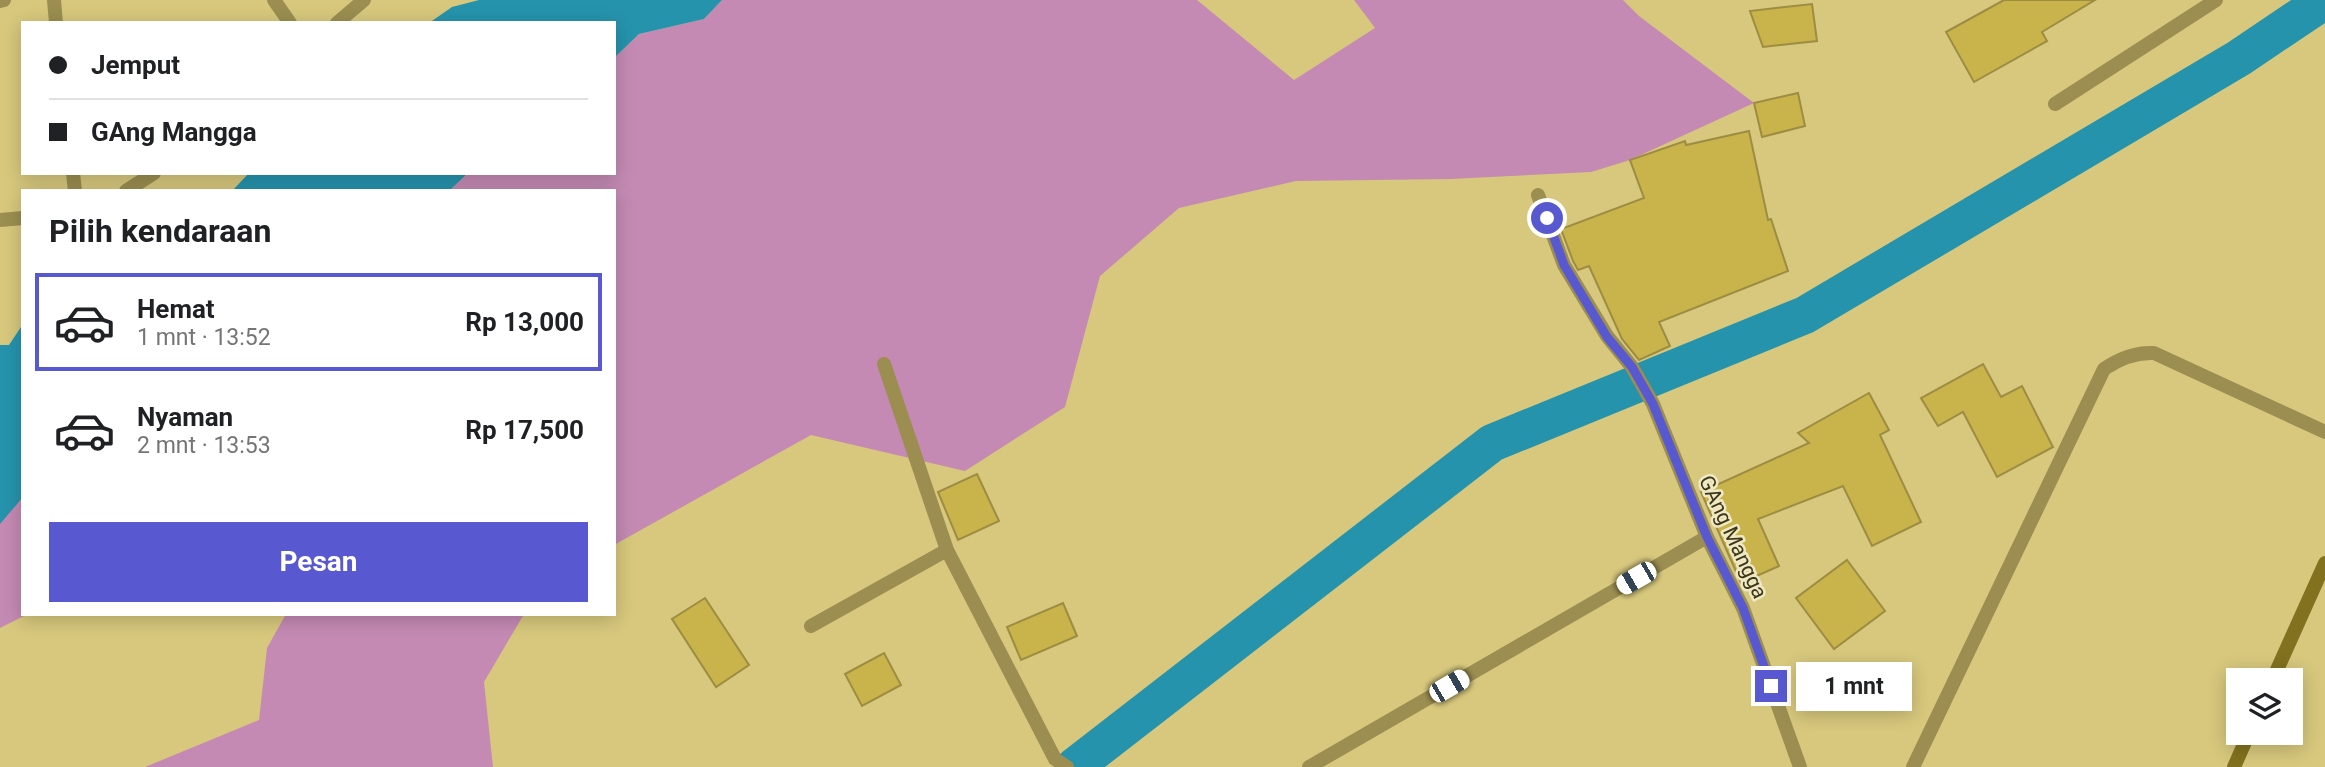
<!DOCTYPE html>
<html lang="id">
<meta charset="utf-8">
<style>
:root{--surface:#fff;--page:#f6f6f6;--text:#202124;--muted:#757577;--line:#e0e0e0;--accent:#5859d1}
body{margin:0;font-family:Roboto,sans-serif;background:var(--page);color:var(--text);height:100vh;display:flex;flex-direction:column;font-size:26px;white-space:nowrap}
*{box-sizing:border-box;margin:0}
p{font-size:23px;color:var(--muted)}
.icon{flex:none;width:38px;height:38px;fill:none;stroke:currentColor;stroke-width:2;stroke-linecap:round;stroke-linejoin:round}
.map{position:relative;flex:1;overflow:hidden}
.panel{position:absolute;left:21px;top:189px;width:595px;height:427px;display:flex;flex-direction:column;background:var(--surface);border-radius:0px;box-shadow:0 4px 18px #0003}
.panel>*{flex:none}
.guide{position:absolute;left:21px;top:21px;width:595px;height:154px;border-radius:0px;box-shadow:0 4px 18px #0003;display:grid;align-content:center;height:154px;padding:0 28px;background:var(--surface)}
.controls{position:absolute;left:2226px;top:668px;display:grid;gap:14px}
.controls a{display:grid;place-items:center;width:77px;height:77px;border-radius:0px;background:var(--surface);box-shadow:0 4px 18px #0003;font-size:35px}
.end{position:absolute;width:32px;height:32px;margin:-16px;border:9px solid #5859d1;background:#fff;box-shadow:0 0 0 4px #fff}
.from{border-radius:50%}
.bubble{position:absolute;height:49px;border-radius:0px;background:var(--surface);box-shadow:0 4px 18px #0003;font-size:23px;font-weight:700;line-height:49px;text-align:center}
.car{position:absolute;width:21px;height:42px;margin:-21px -10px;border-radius:9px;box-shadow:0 0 5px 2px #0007;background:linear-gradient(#fff 24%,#345 0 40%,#fff 0 76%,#345 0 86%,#fff 0)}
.guide b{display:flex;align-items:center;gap:24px;height:66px;font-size:26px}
.guide b+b{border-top:2px solid var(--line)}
.guide i{width:18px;height:18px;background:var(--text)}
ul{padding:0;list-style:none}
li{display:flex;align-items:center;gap:21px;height:98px;margin:0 14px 10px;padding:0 14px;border:4px solid transparent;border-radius:0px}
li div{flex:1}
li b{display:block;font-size:26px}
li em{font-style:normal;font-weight:700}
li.selected{border-color:var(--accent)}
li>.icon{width:63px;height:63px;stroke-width:1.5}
h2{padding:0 28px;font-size:32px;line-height:84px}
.primary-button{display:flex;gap:14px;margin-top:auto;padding:14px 28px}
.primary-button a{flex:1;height:80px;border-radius:0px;background:var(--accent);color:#fff;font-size:28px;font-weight:700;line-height:80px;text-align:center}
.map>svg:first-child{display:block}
.green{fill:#c48ab3}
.water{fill:#2693ad}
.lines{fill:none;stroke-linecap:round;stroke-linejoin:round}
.canal{stroke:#2693ad;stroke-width:38}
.building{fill:#c9b34b;stroke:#9c8d43;stroke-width:2}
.street{stroke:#9b8e50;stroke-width:14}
.secondary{stroke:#82721f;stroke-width:14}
.route{stroke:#5859d1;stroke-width:9}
.labels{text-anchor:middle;stroke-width:5;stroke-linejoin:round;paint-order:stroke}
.street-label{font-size:21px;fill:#3d3718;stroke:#efe8c4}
</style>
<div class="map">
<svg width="2325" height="767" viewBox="0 0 2325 767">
<rect width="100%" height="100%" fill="#d7c87d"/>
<path class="green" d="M 722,0 L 1197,0 L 1294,80 L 1375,28 L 1354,0 L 1623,0 L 1639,16 L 1754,103 L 1630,160 L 1591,172 L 1451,179 L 1296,181 L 1179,208 L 1100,276 L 1065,407 L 965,471 L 811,435 L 614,545 L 614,191 L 449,191 L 468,173 L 614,173 L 614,58 L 639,34 L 704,19 Z
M 23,496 L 23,614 L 28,614 L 0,628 L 0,522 Z
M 286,614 L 524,614 L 484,682 L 493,767 L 145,767 L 259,720 L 267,648 Z"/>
<path class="water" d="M 479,0 L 722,0 L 704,19 L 639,34 L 614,58 L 614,23 L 429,23 L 452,7 Z
M 249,173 L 468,173 L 449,191 L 232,191 Z
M 23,324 L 23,497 L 0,524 L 0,345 L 9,345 Z"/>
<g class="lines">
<path class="canal" d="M 1074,767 L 1492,443 L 1805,315 L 2239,58 L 2325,0"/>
</g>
<path class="building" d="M 2004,0 L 2095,0 L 2042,32 L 2047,41 L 1974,82 L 1946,32 Z
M 1812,4 L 1817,41 L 1763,47 L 1750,11 Z
M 1798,93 L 1805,126 L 1762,137 L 1754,103 Z
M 1749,131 L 1768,220 L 1771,219 L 1788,271 L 1659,322 L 1670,346 L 1639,360 L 1622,339 L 1589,266 L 1578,270 L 1573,261 L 1561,229 L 1644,198 L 1630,160 L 1685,141 L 1686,145 Z
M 1983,364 L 2001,397 L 2022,386 L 2053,447 L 1997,477 L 1963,412 L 1938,426 L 1921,398 Z
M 1869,393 L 1889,430 L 1880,435 L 1921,522 L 1872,546 L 1843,486 L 1758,519 L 1779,566 L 1741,583 L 1701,492 L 1809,443 L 1798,433 Z
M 977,474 L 999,521 L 958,540 L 938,492 Z
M 1847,560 L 1885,611 L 1834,649 L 1796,598 Z
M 705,598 L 749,665 L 716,687 L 672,619 Z
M 1063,603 L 1077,636 L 1021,660 L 1007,627 Z
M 884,653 L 901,685 L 862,706 L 845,674 Z"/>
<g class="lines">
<path class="street" d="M 54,0 L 56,23
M 274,0 L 290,23
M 0,1 L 4,0
M 337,23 L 364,0
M 2055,104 L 2216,0
M 73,173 L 75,191
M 126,191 L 154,173
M 1538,195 L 1564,265 L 1607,336 L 1632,367 L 1653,404 L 1707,537 L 1743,608 L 1800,767
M 0,220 L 23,218
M 884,364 L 947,550 L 1055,759 L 1067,767
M 811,626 L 947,550
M 1309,767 L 1707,537
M 1913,767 L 2104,369 C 2120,358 2135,352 2154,353 L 2325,432"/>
<path class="secondary" d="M 2272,681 L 2325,563
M 2234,767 L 2249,733"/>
</g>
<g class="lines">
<path class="route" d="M 1547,218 L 1564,265 L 1607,337 L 1632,367 L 1653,404 L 1707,537 L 1743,608 L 1771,686"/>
</g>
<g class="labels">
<g class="street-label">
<text transform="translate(1733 537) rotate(65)" y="7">GAng Mangga</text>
</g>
</g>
</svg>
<div class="controls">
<a><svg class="icon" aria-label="layers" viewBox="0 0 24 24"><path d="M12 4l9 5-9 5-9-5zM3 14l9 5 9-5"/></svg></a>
</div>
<i class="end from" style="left:1547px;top:218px"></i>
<i class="end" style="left:1771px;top:686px"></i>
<div class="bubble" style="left:1796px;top:662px;width:116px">1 mnt</div>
<i class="car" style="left:1636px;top:578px;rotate:240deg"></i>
<i class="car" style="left:1449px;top:686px;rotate:60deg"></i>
<div class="guide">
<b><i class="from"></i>Jemput</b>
<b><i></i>GAng Mangga</b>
</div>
<section class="panel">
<h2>Pilih kendaraan</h2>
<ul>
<li class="selected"><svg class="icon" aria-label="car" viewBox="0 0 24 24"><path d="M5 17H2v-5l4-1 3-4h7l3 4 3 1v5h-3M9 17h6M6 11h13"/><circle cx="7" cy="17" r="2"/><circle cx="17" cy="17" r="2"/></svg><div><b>Hemat</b><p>1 mnt · 13:52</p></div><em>Rp 13,000</em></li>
<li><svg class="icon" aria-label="car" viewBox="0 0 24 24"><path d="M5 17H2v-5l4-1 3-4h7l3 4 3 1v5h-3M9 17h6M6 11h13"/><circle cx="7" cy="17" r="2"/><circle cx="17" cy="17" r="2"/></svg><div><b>Nyaman</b><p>2 mnt · 13:53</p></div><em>Rp 17,500</em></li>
</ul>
<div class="primary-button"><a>Pesan</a></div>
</section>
</div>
